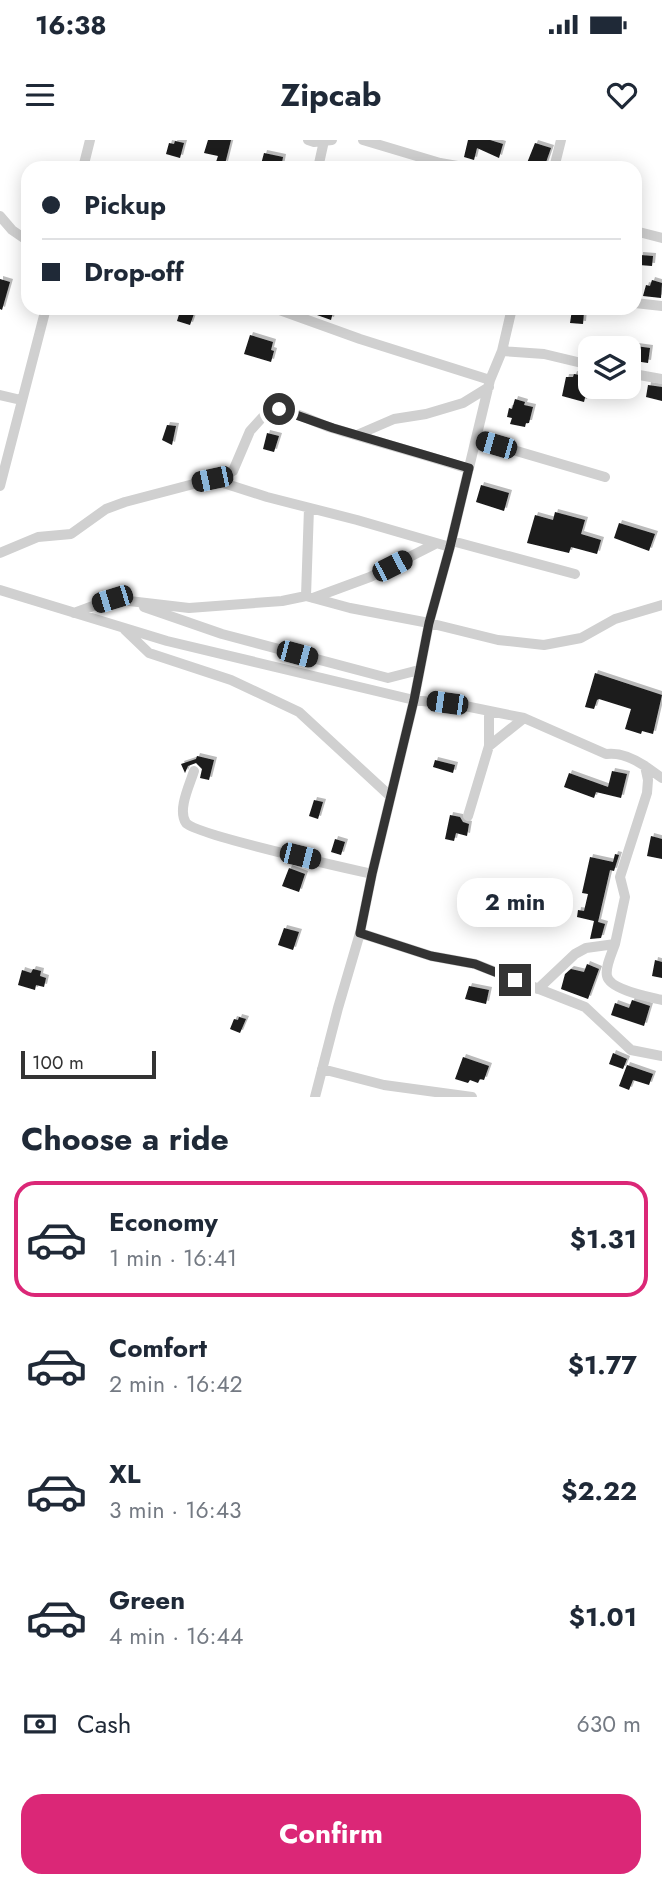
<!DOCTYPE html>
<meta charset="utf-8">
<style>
:root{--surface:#fff;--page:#f6f6f7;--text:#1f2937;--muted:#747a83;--line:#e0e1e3;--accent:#db2777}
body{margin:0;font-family:Jost,sans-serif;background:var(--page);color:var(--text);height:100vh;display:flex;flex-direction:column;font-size:26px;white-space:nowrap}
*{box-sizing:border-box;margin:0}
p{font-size:23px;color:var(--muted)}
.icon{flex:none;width:38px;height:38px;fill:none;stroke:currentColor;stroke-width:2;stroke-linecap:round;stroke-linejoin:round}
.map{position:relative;height:957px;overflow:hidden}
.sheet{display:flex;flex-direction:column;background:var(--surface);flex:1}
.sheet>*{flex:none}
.guide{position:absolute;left:21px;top:21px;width:621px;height:154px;border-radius:21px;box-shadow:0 4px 18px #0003;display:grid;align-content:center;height:154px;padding:0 21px;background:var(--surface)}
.controls{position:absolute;left:578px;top:196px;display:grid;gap:14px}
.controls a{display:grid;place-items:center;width:63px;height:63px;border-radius:14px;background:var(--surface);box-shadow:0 4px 18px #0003;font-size:35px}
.scale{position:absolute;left:21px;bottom:18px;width:135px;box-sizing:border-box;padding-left:7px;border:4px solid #333;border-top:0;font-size:19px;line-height:24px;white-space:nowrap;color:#333;-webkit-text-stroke:5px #fff;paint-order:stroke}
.end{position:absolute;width:32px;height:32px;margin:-16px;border:9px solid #333;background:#fff;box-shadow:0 0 0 4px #fff}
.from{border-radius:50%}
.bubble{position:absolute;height:49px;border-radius:21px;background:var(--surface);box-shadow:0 4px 18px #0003;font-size:23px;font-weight:700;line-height:49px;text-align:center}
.car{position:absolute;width:21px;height:42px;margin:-21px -10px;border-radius:9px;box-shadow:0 0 5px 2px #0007;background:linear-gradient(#222 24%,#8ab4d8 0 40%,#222 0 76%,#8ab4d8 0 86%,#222 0)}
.guide b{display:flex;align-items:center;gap:24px;height:66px;font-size:26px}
.guide b+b{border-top:2px solid var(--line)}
.guide i{width:18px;height:18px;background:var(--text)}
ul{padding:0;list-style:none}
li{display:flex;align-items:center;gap:21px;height:116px;margin:0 14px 10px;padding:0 7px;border:4px solid transparent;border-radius:21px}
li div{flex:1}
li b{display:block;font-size:26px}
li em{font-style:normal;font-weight:700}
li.on{border-color:var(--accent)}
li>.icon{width:63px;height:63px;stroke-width:1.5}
h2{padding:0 21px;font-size:32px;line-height:84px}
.pay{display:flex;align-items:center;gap:18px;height:77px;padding:0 21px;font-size:26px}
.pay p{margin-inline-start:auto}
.primary-button{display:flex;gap:14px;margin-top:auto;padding:14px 21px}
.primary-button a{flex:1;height:80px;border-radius:21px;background:var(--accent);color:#fff;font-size:28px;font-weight:700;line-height:80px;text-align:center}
.status{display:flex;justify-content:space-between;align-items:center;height:49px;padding:0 35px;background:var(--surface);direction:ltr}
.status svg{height:19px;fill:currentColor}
header{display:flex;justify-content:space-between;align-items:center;height:91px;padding:0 21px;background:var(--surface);font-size:32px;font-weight:700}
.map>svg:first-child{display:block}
.building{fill:#1a1a1a;filter:url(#shadow)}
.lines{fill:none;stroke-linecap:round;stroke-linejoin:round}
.minor{stroke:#d0d0d0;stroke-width:10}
.route{stroke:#333;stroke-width:9}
</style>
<div class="status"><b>16:38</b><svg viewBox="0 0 49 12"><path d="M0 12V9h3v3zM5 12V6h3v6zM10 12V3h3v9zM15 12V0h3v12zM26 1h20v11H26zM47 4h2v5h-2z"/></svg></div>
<header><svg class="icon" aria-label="menu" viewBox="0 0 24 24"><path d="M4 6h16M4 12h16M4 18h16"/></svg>Zipcab<svg class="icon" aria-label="heart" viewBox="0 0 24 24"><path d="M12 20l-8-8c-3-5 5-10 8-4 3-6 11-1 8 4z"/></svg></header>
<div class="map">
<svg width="662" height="957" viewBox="0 0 662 957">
<defs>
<filter id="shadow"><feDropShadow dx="3" dy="-3" stdDeviation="0" flood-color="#0004"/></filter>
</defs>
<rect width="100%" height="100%" fill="#fff"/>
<path class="building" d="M 208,0 L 231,0 L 225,24 L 216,22 L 218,16 L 204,13 Z
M 468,0 L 490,0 L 503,4 L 499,18 L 477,8 L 474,20 L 464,17 Z
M 175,1 L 184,3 L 180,18 L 166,14 L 169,3 L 174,4 Z
M 535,3 L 551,8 L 544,28 L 525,28 Z
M 264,13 L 283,17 L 281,28 L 260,28 Z
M 640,115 L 653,116 L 652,126 L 639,125 Z
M 0,139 L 10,142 L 2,170 L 0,169 Z
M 652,140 L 662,143 L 661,158 L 643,156 L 646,145 L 650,146 Z
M 181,168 L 196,168 L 190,185 L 177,181 Z
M 319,168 L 334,168 L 331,180 L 317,175 Z
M 572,170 L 584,172 L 583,184 L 570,183 Z
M 250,195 L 273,202 L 271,210 L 274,211 L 271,222 L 244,214 Z
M 628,205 L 650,208 L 648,223 L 628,220 Z
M 574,234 L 590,237 L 584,262 L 562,256 L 566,237 L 573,237 Z
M 648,245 L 662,247 L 662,261 L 646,257 Z
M 515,259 L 525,262 L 524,265 L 533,267 L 529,283 L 526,283 L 525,287 L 510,284 L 512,278 L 507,277 L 509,268 L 512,269 Z
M 167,285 L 176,286 L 172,305 L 162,300 Z
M 267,293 L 279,296 L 274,312 L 263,309 Z
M 481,345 L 509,353 L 504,371 L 476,362 Z
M 555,372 L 585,380 L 581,394 L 601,400 L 597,414 L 571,407 L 569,413 L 527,403 L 535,375 L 553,380 Z
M 619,383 L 655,394 L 649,411 L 614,398 Z
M 595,533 L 662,555 L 653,594 L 642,591 L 641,594 L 625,589 L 631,569 L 599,559 L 597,560 L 594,569 L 585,567 Z
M 197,616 L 214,620 L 209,640 L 200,638 L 202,629 L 196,623 L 188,626 L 185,633 L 181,624 L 196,619 Z
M 435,620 L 455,625 L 453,633 L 433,627 Z
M 612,631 L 627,634 L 621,658 L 596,652 L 594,658 L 564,647 L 569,633 L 608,647 Z
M 314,660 L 323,662 L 318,679 L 309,676 Z
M 450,675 L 460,677 L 463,682 L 469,684 L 467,696 L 456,693 L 454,701 L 445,699 Z
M 651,696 L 662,699 L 662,719 L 647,716 Z
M 335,699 L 345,702 L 341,715 L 331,712 Z
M 615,714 L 619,715 L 614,731 L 610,730 L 598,782 L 605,784 L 601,798 L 590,799 L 594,781 L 577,777 L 578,770 L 584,771 L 588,754 L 582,753 L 590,717 L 613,722 Z
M 289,728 L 305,734 L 299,752 L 282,746 Z
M 284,788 L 299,792 L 293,810 L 278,805 Z
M 655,820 L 662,822 L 662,838 L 652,836 Z
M 587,824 L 599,829 L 588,859 L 561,849 L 565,834 L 571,829 L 584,832 Z
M 33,829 L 41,831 L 40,836 L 46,838 L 44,847 L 36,845 L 35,850 L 18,845 L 22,830 L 31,833 Z
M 469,846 L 489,850 L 486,864 L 465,859 Z
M 632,860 L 650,866 L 644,886 L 611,875 L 615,863 L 629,868 Z
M 239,877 L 246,879 L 240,893 L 230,889 L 234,879 L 238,880 Z
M 613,913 L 627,919 L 623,929 L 609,924 Z
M 463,917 L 489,926 L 484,940 L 480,939 L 478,943 L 470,940 L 468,943 L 455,939 Z
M 627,925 L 653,934 L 649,945 L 633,940 L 629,950 L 619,946 Z"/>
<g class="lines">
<path class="minor" d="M 308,0 L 314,2 L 332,0
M 363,0 L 440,23 L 469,28
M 83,28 L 90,0
M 318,28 L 324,1
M 554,28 L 561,0
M 0,76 L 12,90 L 28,101
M 635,91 L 662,98
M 635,163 L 662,166
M 274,168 L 360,199 L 490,240
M 502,211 L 544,214 L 590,225
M 628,233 L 662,239
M 0,255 L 21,260
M 357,295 L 394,279 L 426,274 L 463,263 L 489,247
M 476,299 L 605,337
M 214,340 L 267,357 L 357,380 L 450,407
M 0,346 L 46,168
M 452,401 L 575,434
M 0,413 L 38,397 L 71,394 L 106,369 L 125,362 L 224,336 L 233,331 L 250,291 L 269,270 C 290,268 311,281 332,288 C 377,302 423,314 469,329
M 0,450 L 167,501 L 414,560 L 465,566 L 524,578 L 606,614 C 620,612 633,618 645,626 L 648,640 L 647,653 L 620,737 L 625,757 L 615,804 L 586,808 L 575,814 L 538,849
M 306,456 L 350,468 L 429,483 L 498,500 L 544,505 L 581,498 L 615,479 L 662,465
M 313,458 L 370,437 L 435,404
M 144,467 L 222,494 L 388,538 L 419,530
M 74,473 L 112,459 L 189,468 L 282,461 L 306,456 L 309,368
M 125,490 L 149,513 L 231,540 L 299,572 L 390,656
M 489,606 L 524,578
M 645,626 L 662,638
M 194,631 C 190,644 177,670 186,683 C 196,695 346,728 372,734
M 468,676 L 489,606 L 489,571
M 360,793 L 431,816 L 475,824 L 585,867 L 631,910 L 662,916
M 615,804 C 612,813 605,827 607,836 C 610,850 650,857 662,860
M 322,929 L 384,945 L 472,957
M 315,957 L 338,868 L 360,793 L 372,734 L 414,560 L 429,483 L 450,407 L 490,240 L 502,211 L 512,168"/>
</g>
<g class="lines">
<path class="route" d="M 279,269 L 333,288 L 469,328 L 450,407 L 429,483 L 414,560 L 372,734 L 360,793 L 431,816 L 475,824 L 515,840"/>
</g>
</svg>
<div class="controls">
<a><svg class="icon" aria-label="layers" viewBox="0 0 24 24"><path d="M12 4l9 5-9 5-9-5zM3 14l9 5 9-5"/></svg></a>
</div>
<div class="scale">100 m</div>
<i class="end from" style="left:279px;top:269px"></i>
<i class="end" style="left:515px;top:840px"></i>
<div class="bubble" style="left:457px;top:738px;width:116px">2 min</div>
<i class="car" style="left:496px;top:305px;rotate:286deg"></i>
<i class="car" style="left:212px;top:339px;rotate:258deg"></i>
<i class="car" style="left:392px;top:426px;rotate:63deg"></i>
<i class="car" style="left:112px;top:459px;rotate:253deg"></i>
<i class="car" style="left:297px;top:514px;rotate:105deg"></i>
<i class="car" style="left:447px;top:563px;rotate:278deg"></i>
<i class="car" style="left:300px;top:716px;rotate:104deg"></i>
<div class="guide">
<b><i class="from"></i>Pickup</b>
<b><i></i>Drop-off</b>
</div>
</div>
<section class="sheet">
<h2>Choose a ride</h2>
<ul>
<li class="on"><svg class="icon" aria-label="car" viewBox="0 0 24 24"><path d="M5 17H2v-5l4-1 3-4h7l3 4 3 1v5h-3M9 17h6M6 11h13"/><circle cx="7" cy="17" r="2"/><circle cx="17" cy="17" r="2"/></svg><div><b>Economy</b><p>1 min · 16:41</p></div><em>$1.31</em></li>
<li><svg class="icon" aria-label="car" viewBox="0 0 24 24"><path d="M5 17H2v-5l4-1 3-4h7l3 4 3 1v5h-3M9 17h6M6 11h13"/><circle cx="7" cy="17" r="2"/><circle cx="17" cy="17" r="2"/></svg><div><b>Comfort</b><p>2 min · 16:42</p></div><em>$1.77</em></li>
<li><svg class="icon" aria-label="car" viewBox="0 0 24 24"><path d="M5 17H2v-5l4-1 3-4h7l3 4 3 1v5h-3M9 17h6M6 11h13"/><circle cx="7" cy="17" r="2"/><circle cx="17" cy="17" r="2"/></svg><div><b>XL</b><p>3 min · 16:43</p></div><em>$2.22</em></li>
<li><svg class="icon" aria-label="car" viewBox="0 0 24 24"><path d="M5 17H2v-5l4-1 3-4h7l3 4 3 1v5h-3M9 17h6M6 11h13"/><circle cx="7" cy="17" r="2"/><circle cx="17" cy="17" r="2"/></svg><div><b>Green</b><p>4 min · 16:44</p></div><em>$1.01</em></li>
</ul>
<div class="pay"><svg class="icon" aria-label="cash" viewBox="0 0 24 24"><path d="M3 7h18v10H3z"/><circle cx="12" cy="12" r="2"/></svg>Cash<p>630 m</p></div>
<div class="primary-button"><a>Confirm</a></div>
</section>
